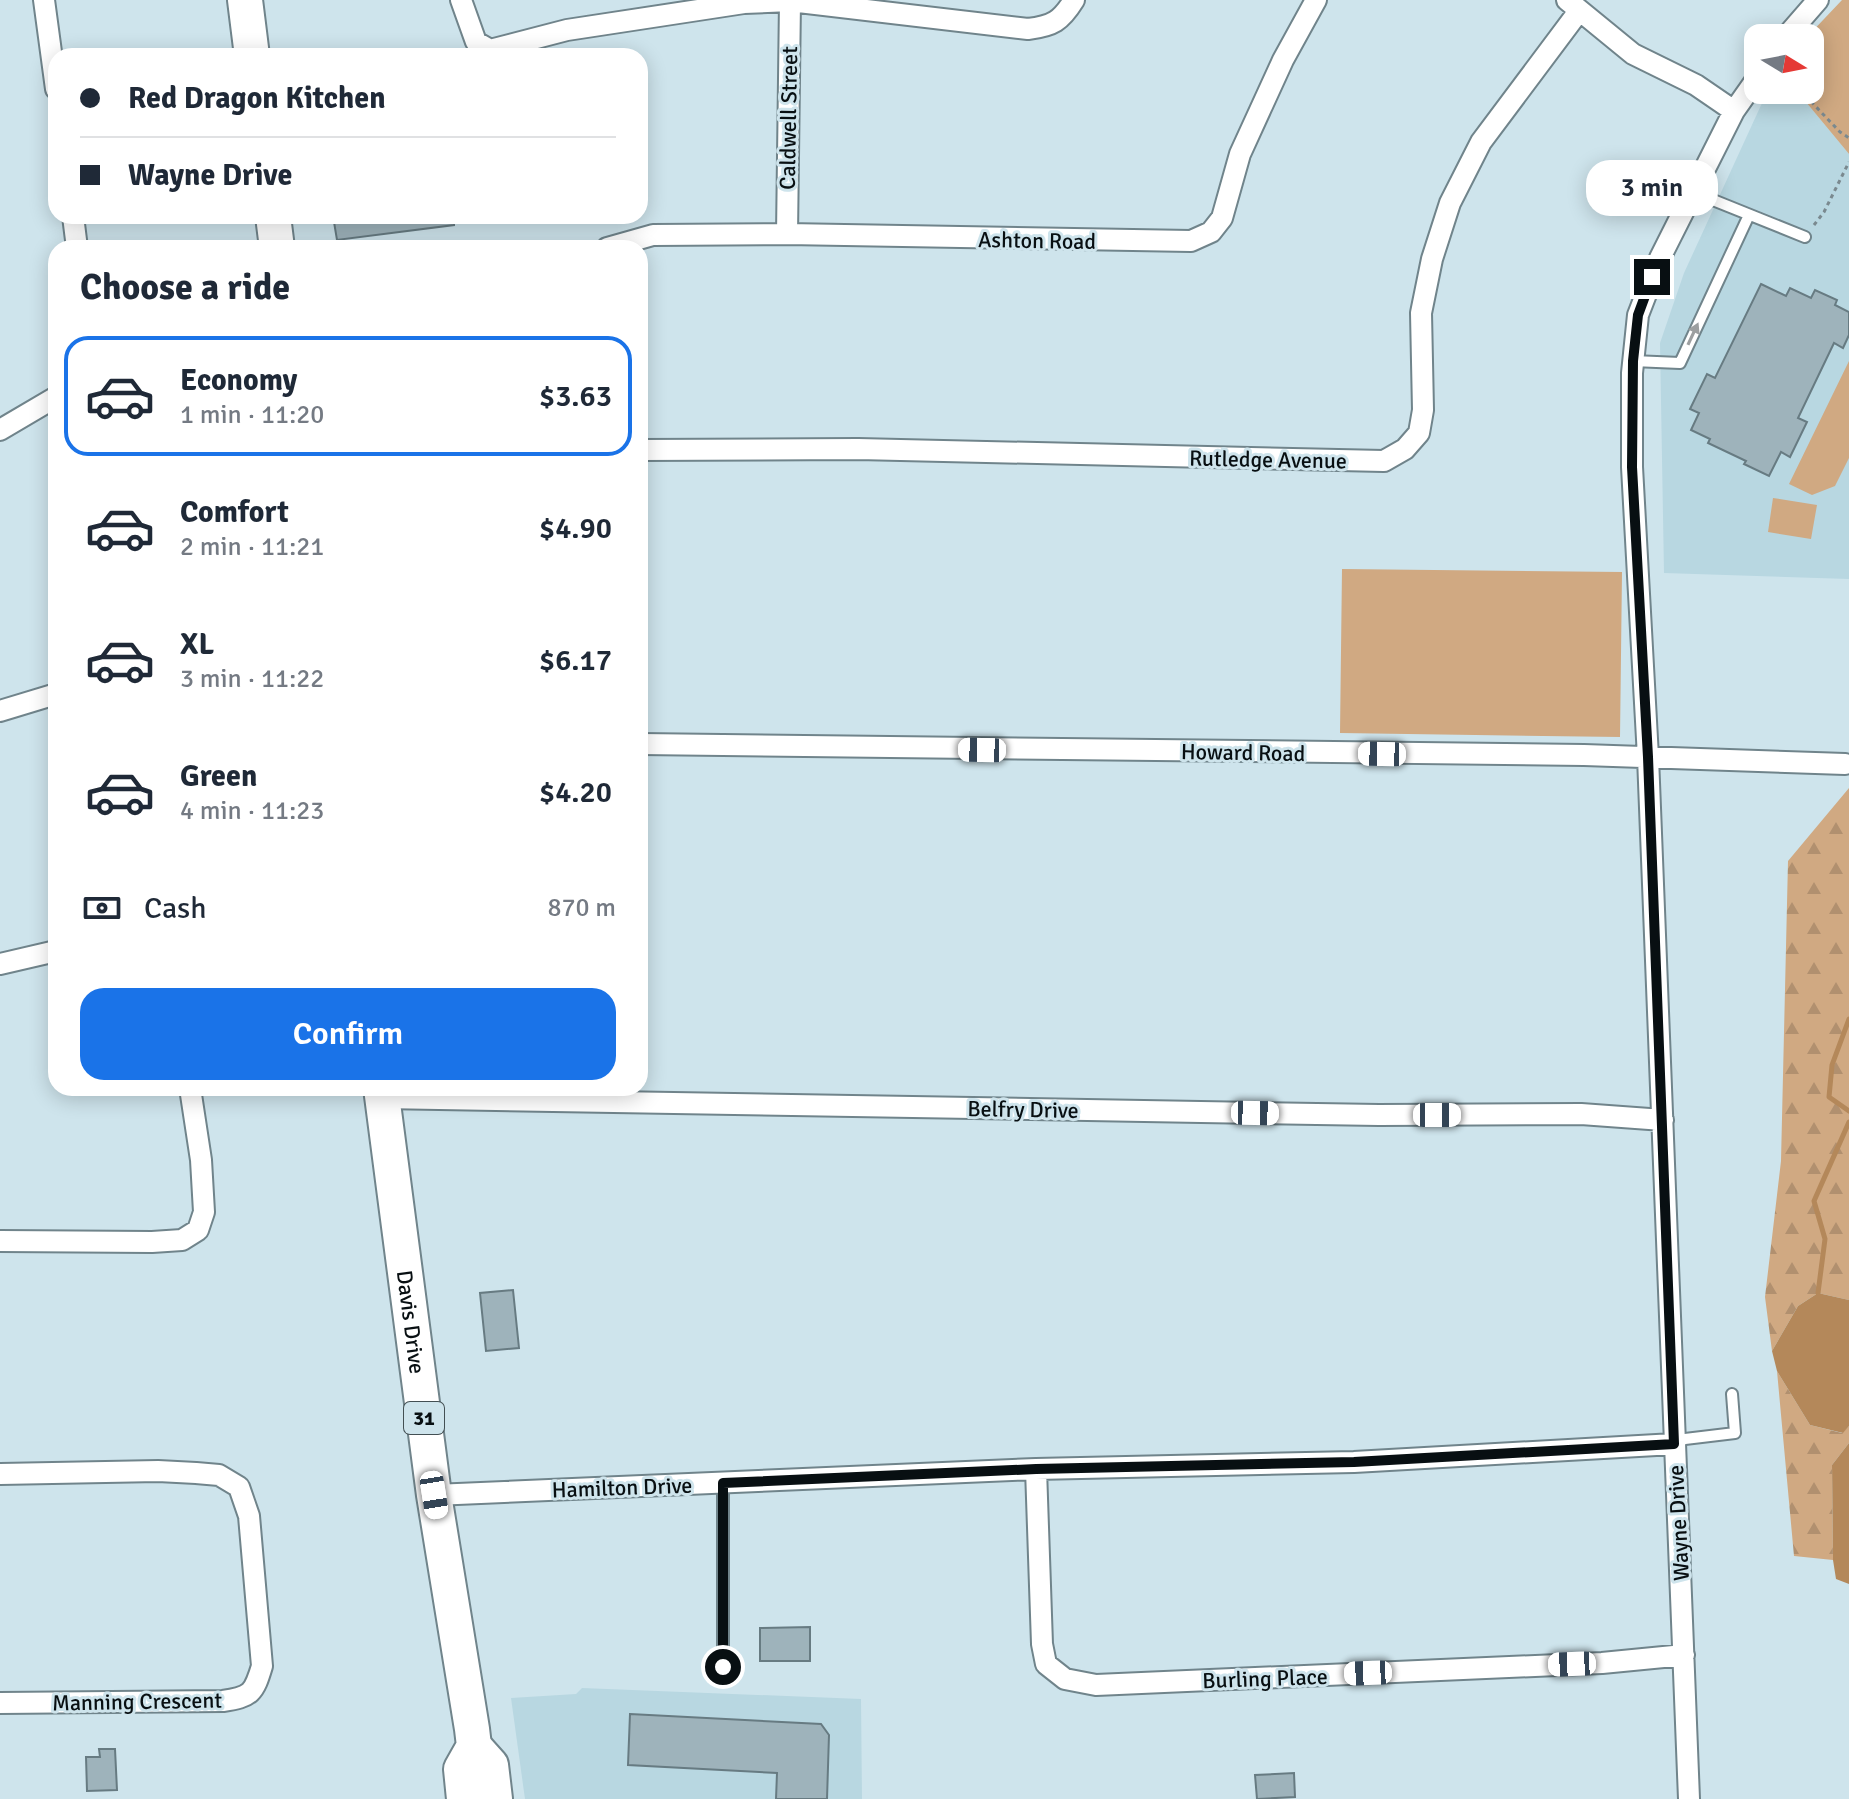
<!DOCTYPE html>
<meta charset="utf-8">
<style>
:root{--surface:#fff;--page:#f2f2f3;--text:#1f2937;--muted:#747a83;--line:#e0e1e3;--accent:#1a73e8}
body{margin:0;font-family:Signika,sans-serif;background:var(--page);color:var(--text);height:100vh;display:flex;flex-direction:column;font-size:30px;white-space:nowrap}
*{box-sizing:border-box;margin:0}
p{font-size:26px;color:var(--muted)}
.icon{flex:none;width:44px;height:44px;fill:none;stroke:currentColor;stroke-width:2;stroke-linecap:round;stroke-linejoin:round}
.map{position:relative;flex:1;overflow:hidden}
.side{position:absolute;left:48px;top:240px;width:600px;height:856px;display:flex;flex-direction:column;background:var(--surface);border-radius:24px;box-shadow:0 4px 20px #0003}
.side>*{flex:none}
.guide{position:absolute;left:48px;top:48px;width:600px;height:176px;border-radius:24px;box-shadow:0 4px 20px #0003;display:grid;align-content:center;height:176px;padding:0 32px;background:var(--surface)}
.needle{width:52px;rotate:100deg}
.controls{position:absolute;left:1744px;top:24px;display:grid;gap:16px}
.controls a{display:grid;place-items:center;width:80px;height:80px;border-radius:16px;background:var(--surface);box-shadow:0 4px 20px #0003;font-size:40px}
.end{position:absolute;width:36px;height:36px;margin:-18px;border:10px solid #080f12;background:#fff;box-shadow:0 0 0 4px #fff}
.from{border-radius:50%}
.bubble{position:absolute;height:56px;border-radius:24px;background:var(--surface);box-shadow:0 4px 20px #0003;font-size:26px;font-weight:600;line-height:56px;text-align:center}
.car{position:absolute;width:24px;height:48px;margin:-24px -12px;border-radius:10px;box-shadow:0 0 6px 2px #0007;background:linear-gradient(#fff 24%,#345 0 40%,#fff 0 76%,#345 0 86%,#fff 0)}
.guide b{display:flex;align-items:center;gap:28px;height:76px;font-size:30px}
.guide b+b{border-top:2px solid var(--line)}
.guide i{width:20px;height:20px;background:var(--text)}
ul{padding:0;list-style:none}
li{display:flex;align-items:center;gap:24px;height:120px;margin:0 16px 12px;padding:0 16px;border:4px solid transparent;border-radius:24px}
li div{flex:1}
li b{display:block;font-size:30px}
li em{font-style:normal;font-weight:600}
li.current{border-color:var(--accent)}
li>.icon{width:72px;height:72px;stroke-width:1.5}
h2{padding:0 32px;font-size:36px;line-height:96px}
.pay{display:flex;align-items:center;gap:20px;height:88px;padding:0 32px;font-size:30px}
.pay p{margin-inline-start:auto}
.button{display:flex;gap:16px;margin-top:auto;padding:16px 32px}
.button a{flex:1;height:92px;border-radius:24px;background:var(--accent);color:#fff;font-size:32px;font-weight:600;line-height:92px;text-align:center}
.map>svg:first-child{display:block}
.built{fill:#b8d7e1}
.forest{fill:url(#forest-firs)}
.park{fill:#d0a982}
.water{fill:#b4885a}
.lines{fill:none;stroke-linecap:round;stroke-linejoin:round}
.stream{stroke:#b4885a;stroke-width:5}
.building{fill:#9eb3bb;stroke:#677b82;stroke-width:2}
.lane-casing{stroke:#70848b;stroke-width:14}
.street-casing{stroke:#70848b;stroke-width:24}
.primary-casing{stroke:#70848b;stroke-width:38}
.path{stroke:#7a898f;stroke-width:3;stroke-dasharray:4 4;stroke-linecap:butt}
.lane{stroke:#fff;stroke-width:10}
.street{stroke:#fff;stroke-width:20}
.primary{stroke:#fff;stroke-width:34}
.oneway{fill:#9c9fa0}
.route{stroke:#080f12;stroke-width:10}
.labels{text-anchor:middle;stroke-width:6;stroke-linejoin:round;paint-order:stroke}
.shield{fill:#cee4ec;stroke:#434f53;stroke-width:2}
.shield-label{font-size:20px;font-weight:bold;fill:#080f12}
.street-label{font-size:22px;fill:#080f12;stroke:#cee4ec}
</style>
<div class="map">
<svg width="1849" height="1799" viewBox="0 0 1849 1799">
<defs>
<pattern id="forest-firs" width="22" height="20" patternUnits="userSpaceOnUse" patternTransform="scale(2)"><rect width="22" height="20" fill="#d0a982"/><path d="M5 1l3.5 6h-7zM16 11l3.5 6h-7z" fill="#b1906f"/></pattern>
</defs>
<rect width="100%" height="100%" fill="#cee4ec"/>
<path class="built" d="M 1768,90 L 1796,90 L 1849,154 L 1849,579 L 1664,573 L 1660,343 L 1684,273 Z
M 582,1688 L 861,1699 L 862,1799 L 525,1799 L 511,1698 L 576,1694 Z"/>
<path class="forest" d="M 1849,788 L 1849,1300 L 1818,1293 L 1798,1306 L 1772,1351 L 1765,1297 L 1781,1161 L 1788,861 Z
M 1777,1371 L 1810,1425 L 1842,1433 L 1849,1426 L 1849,1443 L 1832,1465 L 1833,1560 L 1794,1556 Z"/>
<path class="park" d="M 1842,0 L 1849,0 L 1849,154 L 1796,90 L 1810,90 L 1810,38 L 1806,38 Z
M 1849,361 L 1849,458 L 1835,486 L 1812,495 L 1789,484 Z
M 1773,498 L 1817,505 L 1811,539 L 1768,532 Z
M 1342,569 L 1622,572 L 1620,737 L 1340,733 Z"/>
<path class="water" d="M 1818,1293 L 1849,1300 L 1849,1426 L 1843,1433 L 1810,1425 L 1777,1371 L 1772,1351 L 1798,1306 Z
M 1849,1443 L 1849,1584 L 1836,1579 L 1833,1560 L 1832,1465 Z"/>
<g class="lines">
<path class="stream" d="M 1849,1019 L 1832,1065 L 1829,1097 L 1849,1111
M 1818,1293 L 1825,1239 L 1814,1201 L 1849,1122"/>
</g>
<path class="building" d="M 333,216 L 454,216 L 454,225 L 337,240 Z
M 1761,284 L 1786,296 L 1790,288 L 1811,298 L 1815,290 L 1837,300 L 1835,305 L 1849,312 L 1849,335 L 1843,348 L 1834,343 L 1798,418 L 1807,422 L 1790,457 L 1781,452 L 1769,476 L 1744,464 L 1746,461 L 1708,443 L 1710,439 L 1691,430 L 1699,413 L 1690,409 L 1707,374 L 1715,378 Z
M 513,1290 L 519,1348 L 486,1351 L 480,1293 Z
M 810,1627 L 810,1661 L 760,1661 L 760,1628 Z
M 630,1714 L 821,1724 L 829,1735 L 827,1799 L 776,1799 L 777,1773 L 628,1765 Z
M 99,1749 L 115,1749 L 117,1790 L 87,1791 L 86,1757 L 100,1757 Z
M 1294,1773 L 1295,1797 L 1257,1799 L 1255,1775 Z"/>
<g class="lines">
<g class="lane-casing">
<path id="lane" d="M 1693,192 L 1805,237
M 1633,361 L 1680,363 L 1749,215
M 1674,1444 L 1685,1439 L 1735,1433 L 1732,1394
M 723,1483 L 723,1667"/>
</g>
<g class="street-casing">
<path id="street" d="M 44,0 L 56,89
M 461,0 L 476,42 L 490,50 L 567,30 L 744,3 L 790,1 L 1028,29 C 1053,26 1061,21 1074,0
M 1567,0 L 1633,54 L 1696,85 L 1734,111
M 1785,38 L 1818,0
M 73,216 L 77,248
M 787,234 L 790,1
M 607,248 L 653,235 L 787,234 L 1191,241 L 1211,232 L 1222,218 L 1240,154 L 1283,60 L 1316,0
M 0,430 L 56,397
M 640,450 L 858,449 L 1384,461 L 1405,449 L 1419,433 L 1423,410 L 1421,313 L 1432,259 L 1450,203 L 1481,142 L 1579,11
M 0,711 L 56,694
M 640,744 L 1584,755 L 1845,764
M 0,964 L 56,951
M 382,1098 L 1379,1115 L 1581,1114 L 1663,1120
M 0,1241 L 152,1242 L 182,1240 L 198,1230 L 204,1212 L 201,1160 L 190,1088
M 1036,1469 L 1042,1644 L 1046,1664 L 1065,1679 L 1096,1685 L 1602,1663 L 1684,1655
M 0,1474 L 158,1471 L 196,1473 L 219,1475 L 239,1487 L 249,1516 L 262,1666 C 254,1693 251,1697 223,1701 L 0,1703
M 434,1495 L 1036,1469 L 1354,1462 L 1674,1444
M 1689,1799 L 1648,757 L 1632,467 L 1632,373 L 1638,315 L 1660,258 L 1734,111 L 1758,77"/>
</g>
<g class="primary-casing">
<g id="primary">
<path d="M 245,0 L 252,56"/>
<path d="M 273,216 L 277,248"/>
<path id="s1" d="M 381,1088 L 434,1495 L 472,1729 L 474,1746 L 461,1769 L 464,1799"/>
<path d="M 474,1746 L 491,1765 L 495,1799"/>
</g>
</g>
<path class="path" d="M 1800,90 L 1840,132 L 1849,138
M 1814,225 L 1824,212 L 1849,162"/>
<use href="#lane" class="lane"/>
<use href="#street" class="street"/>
<use href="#primary" class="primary"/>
</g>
<defs><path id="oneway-solid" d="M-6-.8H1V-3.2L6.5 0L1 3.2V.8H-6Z" transform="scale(2)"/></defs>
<use class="oneway" href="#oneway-solid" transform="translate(1693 334) rotate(-65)"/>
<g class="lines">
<path class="route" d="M 723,1667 L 723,1483 L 1036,1469 L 1354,1462 L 1674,1444 L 1648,757 L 1632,467 L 1633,361 L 1638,315 L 1652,277"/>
</g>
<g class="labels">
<rect class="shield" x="404" y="1402" width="40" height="32" rx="6"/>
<g class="shield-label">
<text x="424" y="1425">31</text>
</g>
<g class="street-label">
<text transform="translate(788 118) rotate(-89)" y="8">Caldwell Street</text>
<text transform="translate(1037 240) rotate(1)" y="8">Ashton Road</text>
<text transform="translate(1268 459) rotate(1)" y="8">Rutledge Avenue</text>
<text transform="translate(1243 752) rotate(1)" y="8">Howard Road</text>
<text transform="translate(1023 1109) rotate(1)" y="8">Belfry Drive</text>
<text dy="8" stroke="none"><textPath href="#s1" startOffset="236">Davis Drive</textPath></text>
<text transform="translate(622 1487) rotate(-2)" y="8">Hamilton Drive</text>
<text transform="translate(1678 1523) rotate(-93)" y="8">Wayne Drive</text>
<text transform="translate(1265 1678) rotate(-2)" y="8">Burling Place</text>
<text transform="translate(137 1701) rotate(-1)" y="8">Manning Crescent</text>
</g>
</g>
</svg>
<div class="controls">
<a><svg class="needle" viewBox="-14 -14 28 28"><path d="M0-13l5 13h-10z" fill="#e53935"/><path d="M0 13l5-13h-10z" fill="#747a83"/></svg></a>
</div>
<i class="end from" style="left:723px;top:1667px"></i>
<i class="end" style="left:1652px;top:277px"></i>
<div class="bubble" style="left:1586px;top:160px;width:132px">3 min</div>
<i class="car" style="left:982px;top:750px;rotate:271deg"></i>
<i class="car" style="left:1382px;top:754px;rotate:271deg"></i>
<i class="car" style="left:1255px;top:1113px;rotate:91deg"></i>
<i class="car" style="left:1437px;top:1115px;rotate:90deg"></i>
<i class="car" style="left:434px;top:1495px;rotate:171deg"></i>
<i class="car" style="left:1572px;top:1664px;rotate:268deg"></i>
<i class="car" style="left:1368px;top:1673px;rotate:268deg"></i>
<div class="guide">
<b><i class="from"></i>Red Dragon Kitchen</b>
<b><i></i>Wayne Drive</b>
</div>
<section class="side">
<h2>Choose a ride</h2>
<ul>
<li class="current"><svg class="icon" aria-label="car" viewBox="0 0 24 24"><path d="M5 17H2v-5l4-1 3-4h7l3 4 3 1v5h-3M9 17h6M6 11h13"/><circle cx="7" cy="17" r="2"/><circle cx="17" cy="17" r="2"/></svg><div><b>Economy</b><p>1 min · 11:20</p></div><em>$3.63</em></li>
<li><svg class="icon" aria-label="car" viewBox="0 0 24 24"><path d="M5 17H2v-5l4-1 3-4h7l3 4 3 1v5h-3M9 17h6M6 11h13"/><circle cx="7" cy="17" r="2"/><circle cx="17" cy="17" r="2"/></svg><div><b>Comfort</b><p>2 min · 11:21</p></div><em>$4.90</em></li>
<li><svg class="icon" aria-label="car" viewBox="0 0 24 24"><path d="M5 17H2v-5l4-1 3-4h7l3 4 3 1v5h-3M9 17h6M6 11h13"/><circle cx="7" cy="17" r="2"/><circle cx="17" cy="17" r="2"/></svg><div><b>XL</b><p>3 min · 11:22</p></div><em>$6.17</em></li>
<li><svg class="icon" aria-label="car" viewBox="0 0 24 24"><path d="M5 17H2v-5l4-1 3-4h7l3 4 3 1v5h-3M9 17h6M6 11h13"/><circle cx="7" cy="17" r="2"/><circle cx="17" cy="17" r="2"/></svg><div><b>Green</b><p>4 min · 11:23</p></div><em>$4.20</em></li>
</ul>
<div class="pay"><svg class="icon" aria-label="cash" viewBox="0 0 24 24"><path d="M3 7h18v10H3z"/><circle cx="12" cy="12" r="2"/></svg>Cash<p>870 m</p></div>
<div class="button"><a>Confirm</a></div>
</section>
</div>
